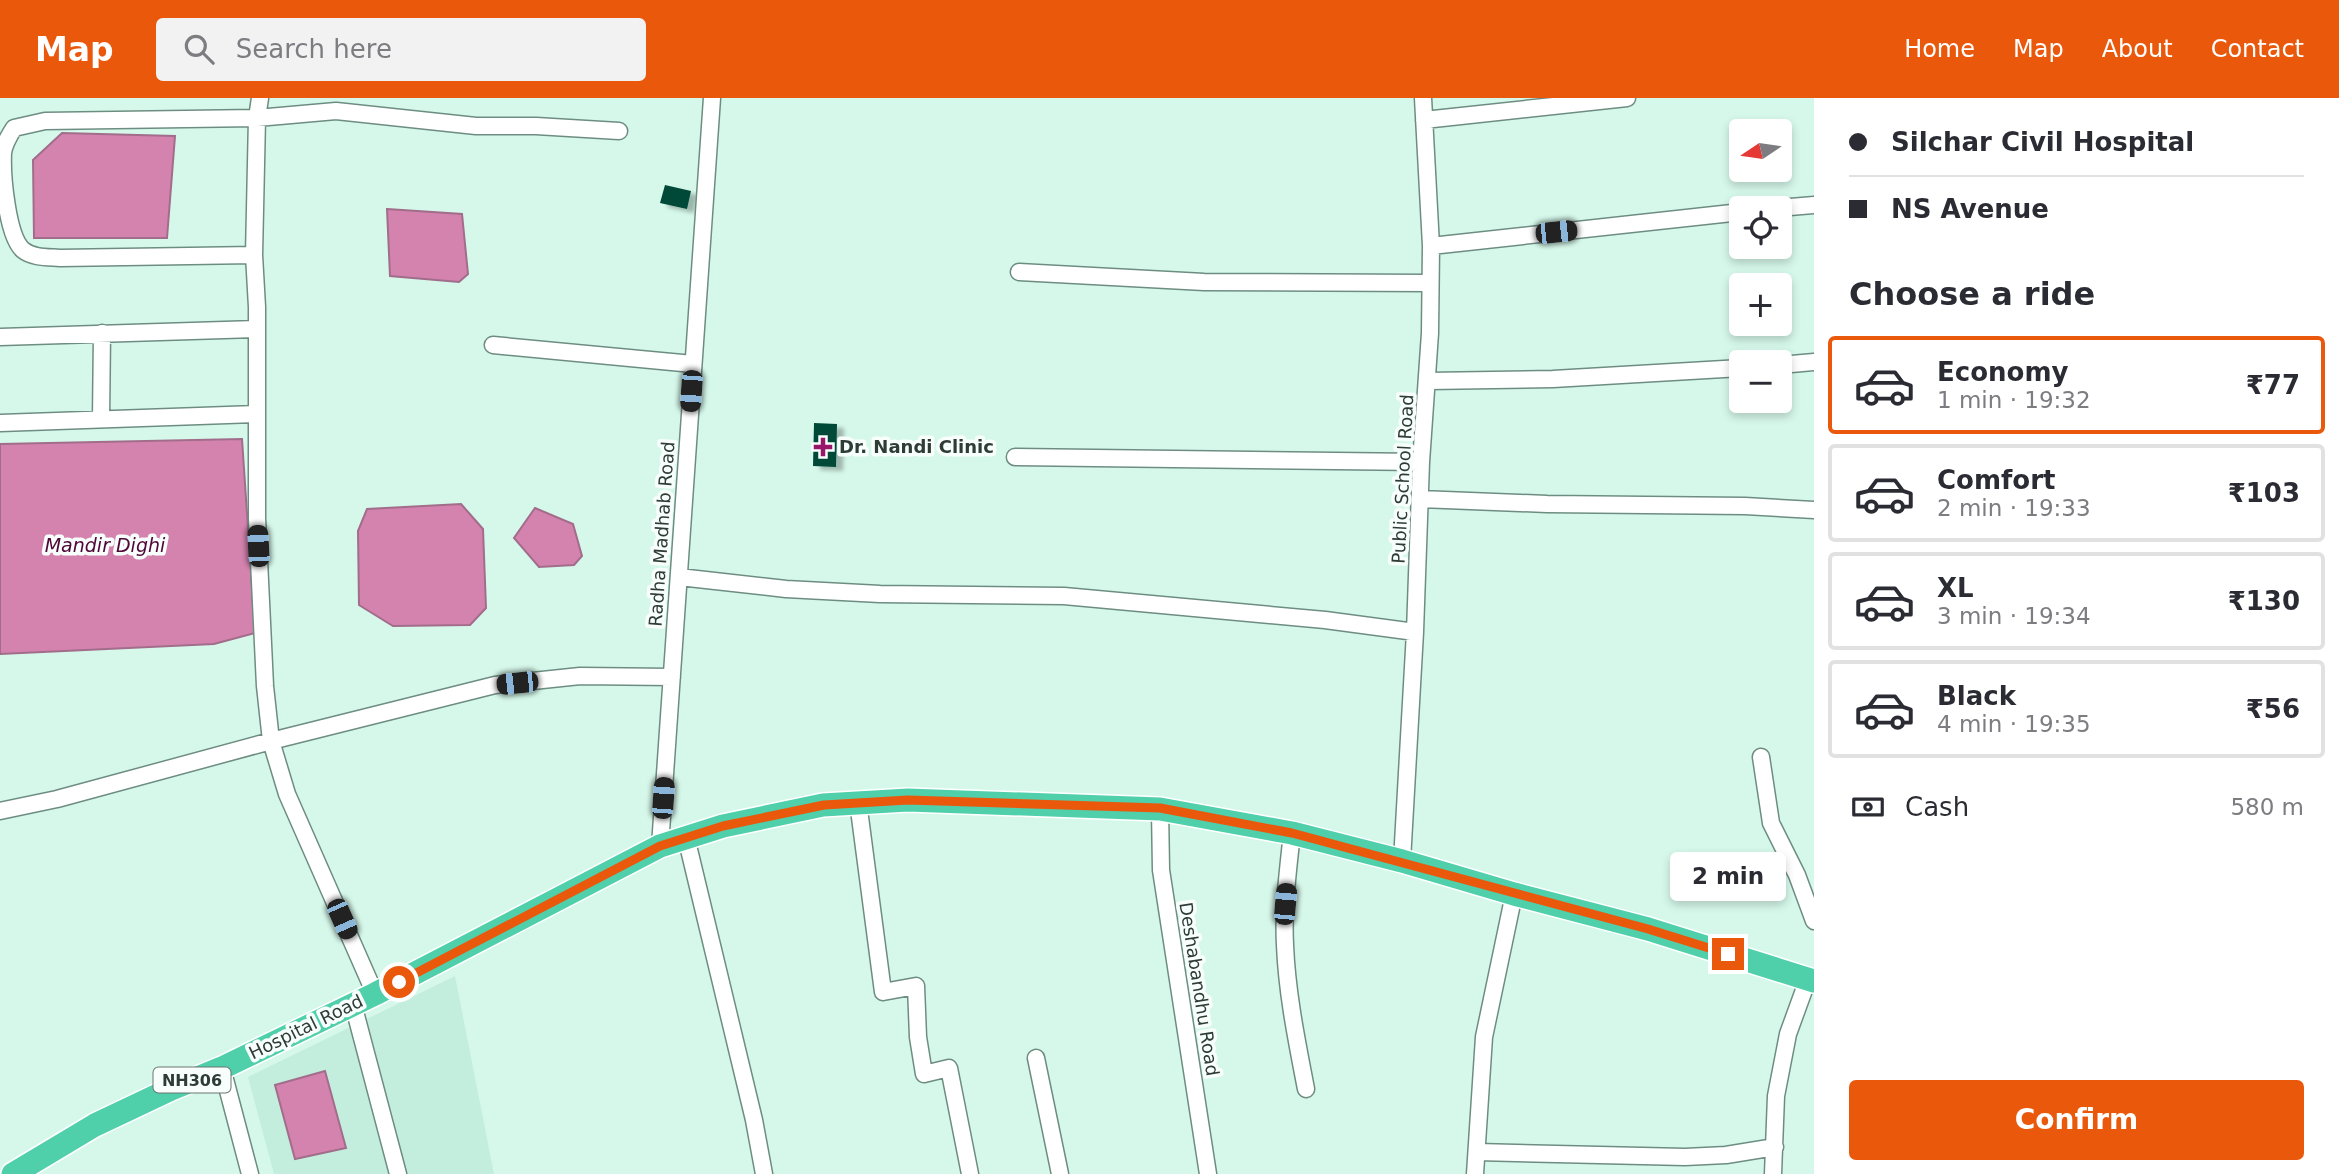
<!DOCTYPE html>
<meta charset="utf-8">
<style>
:root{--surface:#fff;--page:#f2f2f3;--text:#2b2b33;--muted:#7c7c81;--line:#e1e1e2;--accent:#ea580c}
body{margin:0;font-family:"DejaVu Sans",sans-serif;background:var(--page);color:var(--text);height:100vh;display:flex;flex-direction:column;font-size:26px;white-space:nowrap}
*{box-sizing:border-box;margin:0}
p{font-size:23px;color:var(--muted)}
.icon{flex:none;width:38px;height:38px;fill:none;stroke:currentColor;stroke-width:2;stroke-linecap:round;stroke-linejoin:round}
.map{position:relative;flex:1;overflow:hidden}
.panel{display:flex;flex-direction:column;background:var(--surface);width:525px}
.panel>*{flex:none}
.top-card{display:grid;align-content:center;height:154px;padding:0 35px;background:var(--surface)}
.needle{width:46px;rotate:257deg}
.controls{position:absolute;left:1729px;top:21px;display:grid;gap:14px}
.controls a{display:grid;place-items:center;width:63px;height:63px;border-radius:7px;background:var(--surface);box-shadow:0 4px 10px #0003;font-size:35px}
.end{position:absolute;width:32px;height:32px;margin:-16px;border:9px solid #ea580c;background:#fff;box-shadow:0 0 0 4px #fff}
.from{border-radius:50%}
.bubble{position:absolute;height:49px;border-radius:7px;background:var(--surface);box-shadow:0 4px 10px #0003;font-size:23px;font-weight:700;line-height:49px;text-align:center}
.car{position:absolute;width:21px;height:42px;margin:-21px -10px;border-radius:9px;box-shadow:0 0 5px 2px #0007;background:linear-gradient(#222 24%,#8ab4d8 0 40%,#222 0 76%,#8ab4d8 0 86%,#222 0)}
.top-card b{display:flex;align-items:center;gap:24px;height:66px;font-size:26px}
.top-card b+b{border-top:2px solid var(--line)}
.top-card i{width:18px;height:18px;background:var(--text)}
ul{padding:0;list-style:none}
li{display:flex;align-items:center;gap:21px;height:98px;margin:0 14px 10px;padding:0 21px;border:4px solid var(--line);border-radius:7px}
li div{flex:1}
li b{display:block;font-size:26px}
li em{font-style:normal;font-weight:700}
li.on{border-color:var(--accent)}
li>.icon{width:63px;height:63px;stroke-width:1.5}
h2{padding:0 35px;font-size:32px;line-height:84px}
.pay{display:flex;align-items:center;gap:18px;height:77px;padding:0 35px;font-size:26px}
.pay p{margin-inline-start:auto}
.primary-button{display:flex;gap:14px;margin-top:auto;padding:14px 35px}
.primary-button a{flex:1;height:80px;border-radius:7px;background:var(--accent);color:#fff;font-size:28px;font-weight:700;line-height:80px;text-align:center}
header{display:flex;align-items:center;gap:42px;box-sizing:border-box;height:98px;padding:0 35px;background:var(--accent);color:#fff}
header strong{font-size:33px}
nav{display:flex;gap:38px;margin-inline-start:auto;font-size:24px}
.search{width:490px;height:63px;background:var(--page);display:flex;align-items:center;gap:18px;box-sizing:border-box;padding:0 24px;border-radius:7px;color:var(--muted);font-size:26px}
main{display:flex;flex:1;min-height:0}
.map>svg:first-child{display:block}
.built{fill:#c3eede}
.water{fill:#d483ae;stroke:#a26d8a;stroke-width:2}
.building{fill:#064838;filter:url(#shadow)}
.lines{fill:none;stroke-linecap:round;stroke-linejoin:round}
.minor-casing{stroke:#6e8d82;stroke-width:19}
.highway-casing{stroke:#fff;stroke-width:26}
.minor{stroke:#fff;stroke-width:16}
.highway{stroke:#50cfab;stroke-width:23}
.route{stroke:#ea580c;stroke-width:9}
.poi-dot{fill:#98156a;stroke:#f7fefb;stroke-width:2.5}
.labels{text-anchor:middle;stroke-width:7;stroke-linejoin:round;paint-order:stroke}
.shield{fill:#f7fefb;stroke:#6a7671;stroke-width:2}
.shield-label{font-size:16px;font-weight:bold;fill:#2e3b36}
.poi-label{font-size:18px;font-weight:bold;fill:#2e3b36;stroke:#f7fefb;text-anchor:start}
.street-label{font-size:18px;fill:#2e3b36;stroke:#f7fefb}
.water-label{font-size:19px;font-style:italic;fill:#500636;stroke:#f7fefb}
</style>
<header>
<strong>Map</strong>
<div class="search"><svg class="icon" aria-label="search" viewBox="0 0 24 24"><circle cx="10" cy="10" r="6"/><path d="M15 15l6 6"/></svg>Search here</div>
<nav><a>Home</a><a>Map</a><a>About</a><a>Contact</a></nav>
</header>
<main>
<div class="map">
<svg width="1814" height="1076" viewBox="0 0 1814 1076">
<defs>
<filter id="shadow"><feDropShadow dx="7" dy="4" stdDeviation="2" flood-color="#0004"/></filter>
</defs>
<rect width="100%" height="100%" fill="#d6f8eb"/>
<path class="built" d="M 455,878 L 494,1076 L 274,1076 L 248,979 Z"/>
<path class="water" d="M 62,35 L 175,38 L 167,140 L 34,140 L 33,62 Z
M 387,111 L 462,116 L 468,176 L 459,184 L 390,178 Z
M 242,341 L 255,535 L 214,546 L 0,556 L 0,346 Z
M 461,406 L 483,431 L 486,510 L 470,527 L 393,528 L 359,507 L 358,433 L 367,411 Z
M 535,410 L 573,426 L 582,458 L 574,467 L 539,469 L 514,440 Z
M 325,973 L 346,1050 L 295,1061 L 275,987 Z"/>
<path class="building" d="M 665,87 L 691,93 L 687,111 L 660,105 Z
M 814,325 L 837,326 L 836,369 L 813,368 Z"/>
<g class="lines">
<g class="minor-casing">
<path id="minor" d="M 260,0 L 257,20 L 254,157 L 257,209 L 257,420 L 265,588 L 271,643 L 287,696 L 375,896
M 1424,22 L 1627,0
M 1778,110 L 1814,107
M 1431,148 L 1741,114
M 254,157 L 60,160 C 48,159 33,160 23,152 C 7,138 2,77 3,55 C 4,46 9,38 14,30 L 45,23 L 257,20 L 336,13 L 476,28 L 536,28 L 619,33
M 1019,174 L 1204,184 L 1430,185
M 0,239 L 257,231
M 493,247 L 693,266
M 1780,267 L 1814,264
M 1428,283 L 1553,281 L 1741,270
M 101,321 L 102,235
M 0,325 L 256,316
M 1015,359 L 1421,364
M 1420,401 L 1547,406 L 1745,408 L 1814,412
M 679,479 L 786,491 L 880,496 L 1064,498 L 1325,522 L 1415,534
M 1761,659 L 1771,725 L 1797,777 L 1814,823
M 858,704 L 883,894 L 916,888 L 918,939 L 924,976 L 949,970 L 970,1076
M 1160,711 L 1161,772 L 1208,1076
M 0,713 L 57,701 L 271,643 L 495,587 L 580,578 L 672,579
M 1292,735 C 1288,772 1283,810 1285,847 C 1287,896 1297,944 1306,991
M 686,739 L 754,1022 L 764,1076
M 660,748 L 712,0
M 1402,763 L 1415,534 L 1421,364 L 1430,235 L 1431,148 L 1423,0
M 353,906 L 398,1076
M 1036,960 L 1060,1076
M 222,970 L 250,1076
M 1477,1054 L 1685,1059 L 1726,1057 L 1775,1049
M 1475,1076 L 1484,939 L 1514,796
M 1773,1076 L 1776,998 L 1788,936 L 1808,881"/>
</g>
<g class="highway-casing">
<path id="highway" d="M 13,1076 L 95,1027 L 171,991 L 222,970 L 375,896 L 660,748 L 723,728 L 823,707 L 908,702 L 1160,711 L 1292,735 L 1402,763 L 1514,796 L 1648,831 L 1814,883"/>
</g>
<use href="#minor" class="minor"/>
<use href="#highway" class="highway"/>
</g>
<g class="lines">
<path class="route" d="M 399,884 L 660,748 L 723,728 L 824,707 L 908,702 L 1160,710 L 1292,735 L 1648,831 L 1728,856"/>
</g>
<path class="poi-dot" d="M819.5 338.5h7v7h7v7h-7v7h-7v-7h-7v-7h7z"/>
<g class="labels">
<rect class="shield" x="153.5" y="969.5" width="77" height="25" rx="5"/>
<g class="shield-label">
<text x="192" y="988">NH306</text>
</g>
<g class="poi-label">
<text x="839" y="355">Dr. Nandi Clinic</text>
</g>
<g class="street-label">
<text transform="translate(1403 381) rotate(-87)" y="6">Public School Road</text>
<text transform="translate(662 436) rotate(-86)" y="6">Radha Madhab Road</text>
<text transform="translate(1199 891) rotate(81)" y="6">Deshabandhu Road</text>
<text transform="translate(306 929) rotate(-26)" y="6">Hospital Road</text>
</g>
<g class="water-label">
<text x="105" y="454">Mandir Dighi</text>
</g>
</g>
</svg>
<div class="controls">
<a><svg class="needle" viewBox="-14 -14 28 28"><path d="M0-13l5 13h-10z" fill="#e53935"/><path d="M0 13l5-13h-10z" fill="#7c7c81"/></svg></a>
<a><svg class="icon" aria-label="locate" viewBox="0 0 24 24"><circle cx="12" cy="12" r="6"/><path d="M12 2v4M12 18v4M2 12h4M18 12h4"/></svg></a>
<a>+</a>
<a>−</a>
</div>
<i class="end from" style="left:399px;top:884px"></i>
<i class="end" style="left:1728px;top:856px"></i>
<div class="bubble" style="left:1670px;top:754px;width:116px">2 min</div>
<i class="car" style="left:1556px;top:134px;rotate:84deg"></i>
<i class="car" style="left:691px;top:293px;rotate:184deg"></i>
<i class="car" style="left:258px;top:448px;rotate:357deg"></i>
<i class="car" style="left:517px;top:585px;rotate:264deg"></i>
<i class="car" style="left:663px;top:700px;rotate:4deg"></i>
<i class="car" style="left:1285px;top:806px;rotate:5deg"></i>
<i class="car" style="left:342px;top:821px;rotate:156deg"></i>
</div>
<section class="panel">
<div class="top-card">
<b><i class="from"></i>Silchar Civil Hospital</b>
<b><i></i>NS Avenue</b>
</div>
<h2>Choose a ride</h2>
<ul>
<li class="on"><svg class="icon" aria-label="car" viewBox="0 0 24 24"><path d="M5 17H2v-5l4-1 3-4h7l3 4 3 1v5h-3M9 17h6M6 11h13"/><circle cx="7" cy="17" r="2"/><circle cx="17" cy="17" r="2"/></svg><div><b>Economy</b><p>1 min · 19:32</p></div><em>₹77</em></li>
<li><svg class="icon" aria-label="car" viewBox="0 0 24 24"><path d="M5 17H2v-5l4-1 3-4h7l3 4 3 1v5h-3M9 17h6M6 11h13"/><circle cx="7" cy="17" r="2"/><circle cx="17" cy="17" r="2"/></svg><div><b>Comfort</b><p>2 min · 19:33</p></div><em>₹103</em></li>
<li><svg class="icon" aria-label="car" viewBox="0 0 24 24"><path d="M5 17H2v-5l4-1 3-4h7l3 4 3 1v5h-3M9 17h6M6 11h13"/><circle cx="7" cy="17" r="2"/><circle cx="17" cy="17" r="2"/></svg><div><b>XL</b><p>3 min · 19:34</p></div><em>₹130</em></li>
<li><svg class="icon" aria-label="car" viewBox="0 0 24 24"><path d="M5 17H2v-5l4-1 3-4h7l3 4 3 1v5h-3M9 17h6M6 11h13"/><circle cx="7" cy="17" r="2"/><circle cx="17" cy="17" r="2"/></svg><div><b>Black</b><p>4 min · 19:35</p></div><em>₹56</em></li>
</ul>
<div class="pay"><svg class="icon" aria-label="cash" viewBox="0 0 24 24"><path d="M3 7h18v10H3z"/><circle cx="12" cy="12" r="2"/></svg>Cash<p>580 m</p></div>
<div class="primary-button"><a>Confirm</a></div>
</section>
</main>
